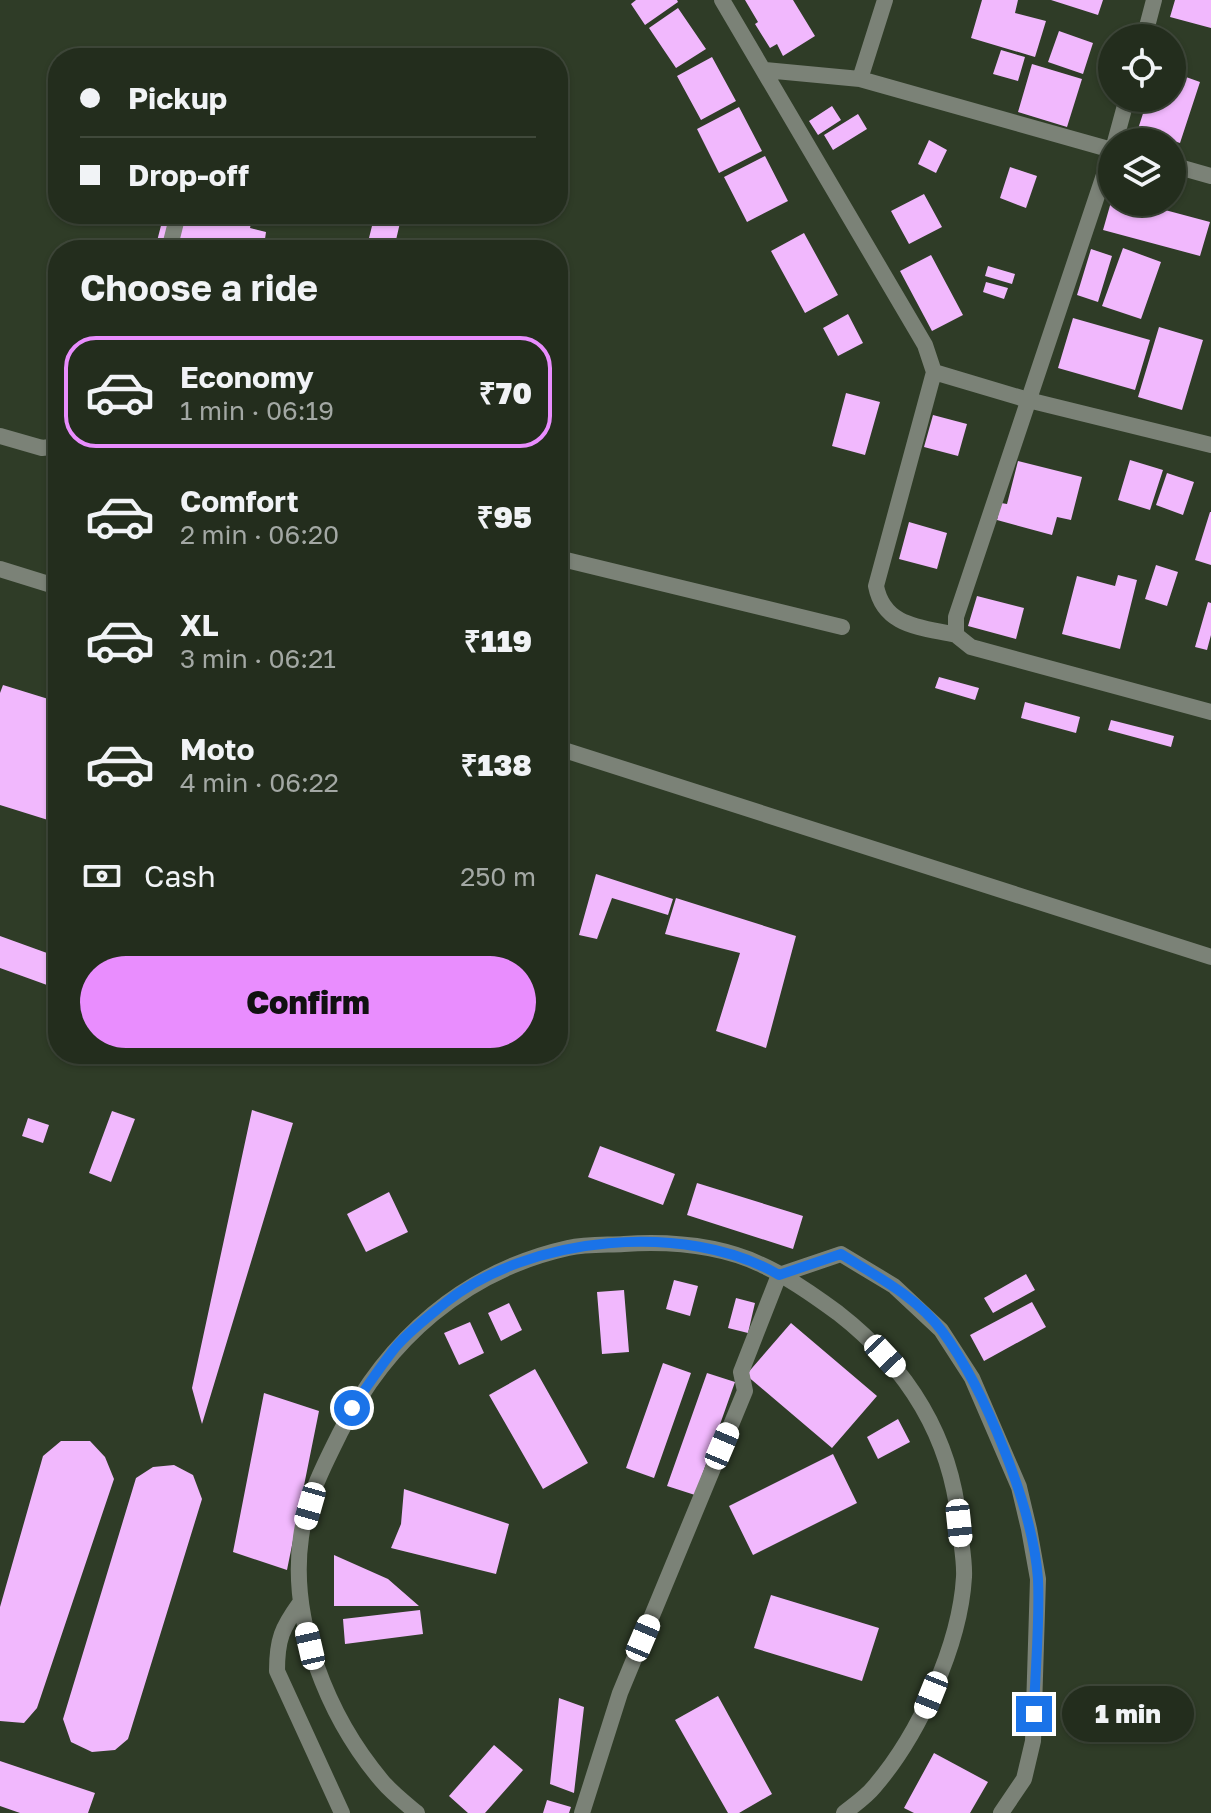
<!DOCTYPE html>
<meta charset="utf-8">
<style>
:root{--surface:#232d1d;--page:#2f392a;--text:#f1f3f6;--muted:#a3a8a4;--line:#40493b;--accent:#e98dfe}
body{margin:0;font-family:"Golos Text",sans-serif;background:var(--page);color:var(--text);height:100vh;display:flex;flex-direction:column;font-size:30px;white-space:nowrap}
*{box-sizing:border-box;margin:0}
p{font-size:26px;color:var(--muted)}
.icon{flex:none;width:44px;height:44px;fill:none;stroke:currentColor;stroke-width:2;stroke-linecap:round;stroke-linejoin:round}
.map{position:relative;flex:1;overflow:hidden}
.drawer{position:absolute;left:48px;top:240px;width:520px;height:824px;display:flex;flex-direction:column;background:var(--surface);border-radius:32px;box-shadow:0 2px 6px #0004,0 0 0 2px var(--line)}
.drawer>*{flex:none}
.hud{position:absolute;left:48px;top:48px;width:520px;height:176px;border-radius:32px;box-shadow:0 2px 6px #0004,0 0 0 2px var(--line);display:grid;align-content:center;height:176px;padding:0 32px;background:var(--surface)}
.buttons{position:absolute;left:1098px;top:24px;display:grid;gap:16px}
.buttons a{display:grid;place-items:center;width:88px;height:88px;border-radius:50%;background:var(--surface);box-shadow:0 2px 6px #0004,0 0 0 2px var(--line);font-size:40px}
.end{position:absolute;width:36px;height:36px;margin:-18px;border:10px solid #1a73e8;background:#fff;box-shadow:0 0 0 4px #fff}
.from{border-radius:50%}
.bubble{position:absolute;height:56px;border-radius:28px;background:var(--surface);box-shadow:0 2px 6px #0004,0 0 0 2px var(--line);font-size:26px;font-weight:800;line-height:56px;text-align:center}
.car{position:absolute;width:24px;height:48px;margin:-24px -12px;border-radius:10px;box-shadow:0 0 6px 2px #0007;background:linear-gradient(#fff 24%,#345 0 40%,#fff 0 76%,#345 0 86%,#fff 0)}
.hud b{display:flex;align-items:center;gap:28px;height:76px;font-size:30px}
.hud b+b{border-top:2px solid var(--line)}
.hud i{width:20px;height:20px;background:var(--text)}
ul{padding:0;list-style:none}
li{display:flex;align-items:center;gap:24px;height:112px;margin:0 16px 12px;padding:0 16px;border:4px solid transparent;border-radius:32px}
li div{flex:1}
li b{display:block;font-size:30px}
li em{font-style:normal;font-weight:800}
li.current{border-color:var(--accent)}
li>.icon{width:72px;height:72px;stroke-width:1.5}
h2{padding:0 32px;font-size:36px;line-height:96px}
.pay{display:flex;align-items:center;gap:20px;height:88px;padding:0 32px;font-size:30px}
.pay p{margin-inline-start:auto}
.action{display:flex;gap:16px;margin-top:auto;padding:16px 32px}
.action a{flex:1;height:92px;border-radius:48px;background:var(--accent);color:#111;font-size:32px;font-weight:800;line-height:92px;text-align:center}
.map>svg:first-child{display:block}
.building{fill:#f1b8fd}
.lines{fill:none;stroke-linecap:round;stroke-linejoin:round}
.lane{stroke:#7b8277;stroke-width:16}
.street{stroke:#7b8277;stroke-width:16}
.route{stroke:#1a73e8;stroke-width:10}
</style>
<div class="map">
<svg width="1211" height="1813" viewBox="0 0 1211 1813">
<rect width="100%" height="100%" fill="#2f3c27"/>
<path class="building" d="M 636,0 L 677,0 L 678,2 L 645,25 L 631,4 Z
M 745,0 L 793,0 L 815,36 L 783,56 L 777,44 L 770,48 L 755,24 L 758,22 Z
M 982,0 L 1018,0 L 1015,13 L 1046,21 L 1035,57 L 971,38 Z
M 1051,0 L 1103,0 L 1098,15 Z
M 1175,0 L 1211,0 L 1211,28 L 1170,17 Z
M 678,8 L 706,49 L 676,68 L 649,28 Z
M 1059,31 L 1093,43 L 1083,74 L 1048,62 Z
M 1001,50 L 1025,57 L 1018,81 L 993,74 Z
M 712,57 L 736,101 L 701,120 L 677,76 Z
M 1032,64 L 1082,79 L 1067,127 L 1018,112 Z
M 1172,72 L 1200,82 L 1180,143 L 1138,129 L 1148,98 L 1172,98 Z
M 832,106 L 841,120 L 818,135 L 809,121 Z
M 739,107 L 762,151 L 719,173 L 697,129 Z
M 858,114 L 867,129 L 833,150 L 824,135 Z
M 929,140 L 947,150 L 936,173 L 918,164 Z
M 765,156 L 788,201 L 747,222 L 724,177 Z
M 1010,167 L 1037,176 L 1026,208 L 1000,198 Z
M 924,194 L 942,227 L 909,244 L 891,211 Z
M 1111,202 L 1135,202 L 1210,222 L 1200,256 L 1103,230 Z
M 164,214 L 253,214 L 250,228 L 266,232 L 265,239 L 279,242 L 278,250 L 176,250 L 156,245 Z
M 375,214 L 402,214 L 396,240 L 431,250 L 366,250 Z
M 804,233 L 838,295 L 805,313 L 771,251 Z
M 1123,248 L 1161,262 L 1141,319 L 1102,306 Z
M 1091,249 L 1112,256 L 1098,302 L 1077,295 Z
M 931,255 L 963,315 L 932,331 L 900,271 Z
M 988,266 L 1015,274 L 1012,284 L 985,276 Z
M 986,282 L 1008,288 L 1004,299 L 983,292 Z
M 848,314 L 863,343 L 838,356 L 823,328 Z
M 1073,318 L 1150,340 L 1135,390 L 1058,368 Z
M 1159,327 L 1203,340 L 1182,410 L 1138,397 Z
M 846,393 L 880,402 L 865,455 L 832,446 Z
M 933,415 L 967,424 L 958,456 L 924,447 Z
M 1130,460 L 1163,470 L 1150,510 L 1118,500 Z
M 1018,461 L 1082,477 L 1071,520 L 1057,517 L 1052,535 L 997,520 L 1001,503 L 1007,504 Z
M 1167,473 L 1194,482 L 1183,515 L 1156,505 Z
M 1210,512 L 1211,512 L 1211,565 L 1195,560 Z
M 909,522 L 947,533 L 937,569 L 899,559 Z
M 1156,565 L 1178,572 L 1167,606 L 1145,599 Z
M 1118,575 L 1137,580 L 1120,649 L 1062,634 L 1077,576 L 1115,586 Z
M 977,596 L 1024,608 L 1016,639 L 968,626 Z
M 1208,602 L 1211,603 L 1211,635 L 1207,650 L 1195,647 Z
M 939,677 L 979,688 L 975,700 L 935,688 Z
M 3,685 L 58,702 L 58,796 L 48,820 L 0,805 L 0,693 Z
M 1025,702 L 1080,717 L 1076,733 L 1021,718 Z
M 1111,720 L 1174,736 L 1171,747 L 1108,730 Z
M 558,861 L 565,863 L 559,885 L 558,885 Z
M 596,874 L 673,899 L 668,915 L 612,898 L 597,939 L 579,935 Z
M 676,898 L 796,936 L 766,1048 L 716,1031 L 740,953 L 665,934 Z
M 0,936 L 58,957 L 58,989 L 0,968 Z
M 252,1110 L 293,1123 L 202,1424 L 192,1388 Z
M 112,1111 L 135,1119 L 111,1182 L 89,1173 Z
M 28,1118 L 49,1125 L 43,1143 L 22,1136 Z
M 600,1146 L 675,1174 L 663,1205 L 588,1177 Z
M 697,1183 L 803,1216 L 793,1249 L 687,1215 Z
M 389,1192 L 408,1232 L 366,1252 L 347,1214 Z
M 1026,1274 L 1035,1290 L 993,1313 L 984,1298 Z
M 674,1280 L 698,1286 L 690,1316 L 666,1309 Z
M 624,1290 L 629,1352 L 602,1354 L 597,1292 Z
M 736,1298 L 755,1303 L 748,1333 L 728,1328 Z
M 1032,1302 L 1046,1327 L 984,1361 L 970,1335 Z
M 509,1303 L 522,1330 L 501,1341 L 488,1313 Z
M 470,1322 L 484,1353 L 459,1365 L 444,1333 Z
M 791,1323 L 877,1396 L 832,1448 L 746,1375 Z
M 663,1363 L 691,1373 L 654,1478 L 626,1468 Z
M 535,1369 L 588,1463 L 543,1489 L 489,1395 Z
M 707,1373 L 735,1382 L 695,1495 L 667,1486 Z
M 264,1393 L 319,1411 L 287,1570 L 233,1552 Z
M 898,1419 L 910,1442 L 878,1459 L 867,1437 Z
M 61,1441 L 90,1441 L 105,1457 L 114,1479 L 37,1708 L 24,1723 L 0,1721 L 0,1607 L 43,1456 Z
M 833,1454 L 857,1503 L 753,1555 L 729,1506 Z
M 174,1465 L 193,1475 L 202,1499 L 128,1739 L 115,1750 L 92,1752 L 71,1742 L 63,1719 L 136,1478 L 153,1467 Z
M 404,1489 L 509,1524 L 496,1574 L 391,1548 L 401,1524 Z
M 334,1555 L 388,1579 L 419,1606 L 334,1606 Z
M 771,1595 L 879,1628 L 862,1681 L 754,1648 Z
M 420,1610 L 423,1634 L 345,1644 L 343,1619 Z
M 718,1696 L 772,1794 L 739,1813 L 728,1813 L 675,1720 Z
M 559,1698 L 584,1707 L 574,1793 L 550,1784 Z
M 494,1745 L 523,1770 L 485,1813 L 468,1813 L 449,1796 Z
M 934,1753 L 988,1782 L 970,1813 L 914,1813 L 904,1808 Z
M 0,1761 L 95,1793 L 88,1813 L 20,1813 L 0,1806 Z
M 547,1800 L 571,1807 L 569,1813 L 543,1813 Z"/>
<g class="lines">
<path class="lane" d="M 169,250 L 178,214
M 0,436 L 42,448 L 58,446
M 558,558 L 842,627
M 300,1603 C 282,1628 277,1639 277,1671 L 342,1813
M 417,1813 C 405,1803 392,1793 382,1781 C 328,1717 289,1621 301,1537 C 306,1500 324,1465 340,1433 C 387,1339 465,1271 568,1248 C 586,1244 605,1245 624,1244 C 671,1241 721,1245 764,1266 C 790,1278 815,1296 838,1313 C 906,1366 950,1435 959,1521 C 960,1539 965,1559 964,1577 C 960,1645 919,1735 874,1787 C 866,1797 854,1805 844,1813
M 582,1813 L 620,1693 L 745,1391 L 741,1372 L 779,1275 L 841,1254 L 894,1286 L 941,1330 L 972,1378 L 1019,1487 L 1029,1529 L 1038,1579 L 1033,1741 L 1024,1779 L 1001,1813"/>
<path class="street" d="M 722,0 L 925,345 L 934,372 L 876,586 C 884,627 921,627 956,635
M 1144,38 L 1154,0
M 765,70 L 860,79 L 1112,150
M 860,79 L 885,0
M 1115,142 L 1127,98
M 1112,151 L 956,617 L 956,635 L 971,647 L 1211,712
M 1172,165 L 1211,176
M 934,372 L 1028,400 L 1211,445
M 0,569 L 58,587
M 558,748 L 1211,957"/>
</g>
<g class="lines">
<path class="route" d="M 352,1408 C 366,1388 380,1367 395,1348 C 408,1332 428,1317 445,1303 C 528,1236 686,1220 779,1275 L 841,1254 C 876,1276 917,1297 942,1331 C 985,1389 1033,1508 1038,1579 C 1040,1624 1035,1669 1034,1714"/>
</g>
</svg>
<div class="buttons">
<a><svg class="icon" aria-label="locate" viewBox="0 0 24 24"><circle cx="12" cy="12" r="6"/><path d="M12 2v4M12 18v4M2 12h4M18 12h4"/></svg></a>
<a><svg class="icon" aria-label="layers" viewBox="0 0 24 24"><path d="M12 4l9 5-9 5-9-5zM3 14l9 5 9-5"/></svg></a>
</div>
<i class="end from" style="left:352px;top:1408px"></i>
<i class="end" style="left:1034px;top:1714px"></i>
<div class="bubble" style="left:1062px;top:1686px;width:132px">1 min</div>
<i class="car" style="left:885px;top:1356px;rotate:137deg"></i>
<i class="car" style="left:722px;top:1446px;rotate:23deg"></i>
<i class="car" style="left:310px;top:1506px;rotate:196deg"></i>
<i class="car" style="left:959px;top:1523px;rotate:174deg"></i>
<i class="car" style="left:643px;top:1638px;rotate:23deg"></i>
<i class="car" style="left:310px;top:1646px;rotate:347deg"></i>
<i class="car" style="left:931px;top:1695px;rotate:202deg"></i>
<div class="hud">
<b><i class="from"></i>Pickup</b>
<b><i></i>Drop-off</b>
</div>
<section class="drawer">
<h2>Choose a ride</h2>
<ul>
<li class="current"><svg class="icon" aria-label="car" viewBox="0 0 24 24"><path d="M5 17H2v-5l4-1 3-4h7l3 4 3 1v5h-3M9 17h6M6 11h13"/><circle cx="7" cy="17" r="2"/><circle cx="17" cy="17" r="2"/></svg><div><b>Economy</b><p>1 min · 06:19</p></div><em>₹70</em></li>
<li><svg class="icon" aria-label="car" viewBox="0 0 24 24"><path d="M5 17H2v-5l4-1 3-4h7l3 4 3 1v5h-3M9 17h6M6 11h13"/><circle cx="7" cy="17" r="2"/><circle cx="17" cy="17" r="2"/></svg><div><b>Comfort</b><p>2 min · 06:20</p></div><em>₹95</em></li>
<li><svg class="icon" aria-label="car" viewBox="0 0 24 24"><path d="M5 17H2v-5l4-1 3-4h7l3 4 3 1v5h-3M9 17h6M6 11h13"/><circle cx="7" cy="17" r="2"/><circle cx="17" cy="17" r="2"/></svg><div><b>XL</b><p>3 min · 06:21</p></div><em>₹119</em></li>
<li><svg class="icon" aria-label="car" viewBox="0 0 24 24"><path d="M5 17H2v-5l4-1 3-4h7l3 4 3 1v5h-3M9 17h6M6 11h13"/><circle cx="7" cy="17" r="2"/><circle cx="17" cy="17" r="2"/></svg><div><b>Moto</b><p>4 min · 06:22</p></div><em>₹138</em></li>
</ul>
<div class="pay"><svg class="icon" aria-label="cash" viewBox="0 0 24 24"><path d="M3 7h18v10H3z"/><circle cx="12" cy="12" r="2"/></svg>Cash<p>250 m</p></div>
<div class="action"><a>Confirm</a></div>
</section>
</div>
